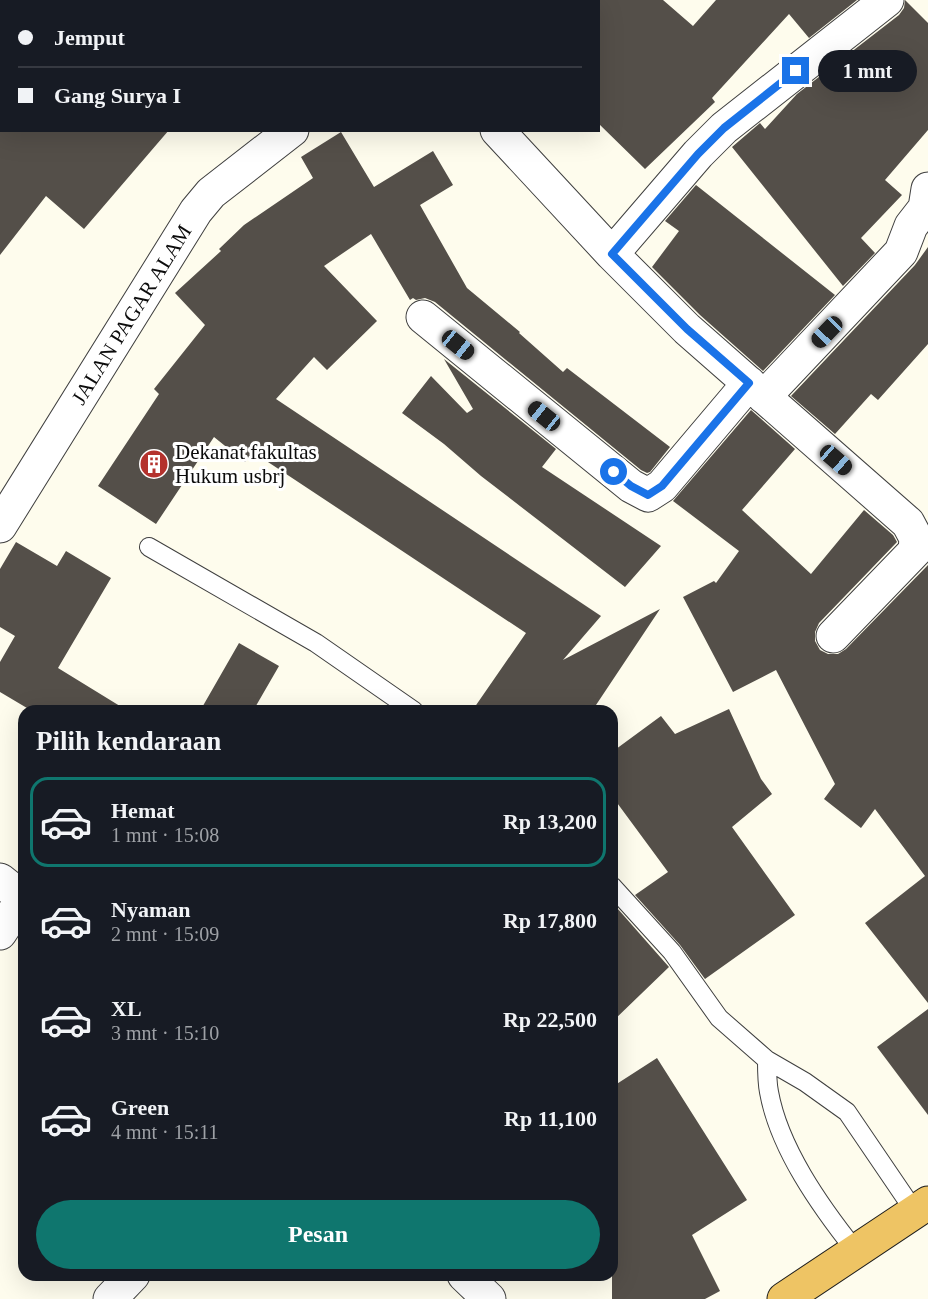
<!DOCTYPE html>
<html lang="id">
<meta charset="utf-8">
<style>
:root{--surface:#171b24;--page:#20242c;--text:#f1f3f6;--muted:#9ea1a6;--line:#363941;--accent:#0f766e}
body{margin:0;font-family:Georgia,serif;background:var(--page);color:var(--text);height:100vh;display:flex;flex-direction:column;font-size:22px;white-space:nowrap}
*{box-sizing:border-box;margin:0}
p{font-size:20px;color:var(--muted)}
.icon{flex:none;width:33px;height:33px;fill:none;stroke:currentColor;stroke-width:2;stroke-linecap:round;stroke-linejoin:round}
.map{position:relative;flex:1;overflow:hidden}
.panel{position:absolute;left:18px;top:705px;width:600px;height:576px;display:flex;flex-direction:column;background:var(--surface);border-radius:18px;box-shadow:0 6px 24px #0002}
.panel>*{flex:none}
.banner{position:absolute;left:0px;top:0px;width:600px;height:132px;box-shadow:0 6px 24px #0002;display:grid;align-content:center;height:132px;padding:0 18px;background:var(--surface)}
.end{position:absolute;width:27px;height:27px;margin:-14px;border:8px solid #1a73e8;background:#fff;box-shadow:0 0 0 3px #fff}
.from{border-radius:50%}
.bubble{position:absolute;height:42px;border-radius:21px;background:var(--surface);box-shadow:0 6px 24px #0002;font-size:20px;font-weight:700;line-height:42px;text-align:center}
.car{position:absolute;width:18px;height:36px;margin:-18px -9px;border-radius:8px;box-shadow:0 0 4px 2px #0007;background:linear-gradient(#222 24%,#8ab4d8 0 40%,#222 0 76%,#8ab4d8 0 86%,#222 0)}
.banner b{display:flex;align-items:center;gap:21px;height:57px;font-size:22px}
.banner b+b{border-top:2px solid var(--line)}
.banner i{width:15px;height:15px;background:var(--text)}
ul{padding:0;list-style:none}
li{display:flex;align-items:center;gap:18px;height:90px;margin:0 12px 9px;padding:0 6px;border:3px solid transparent;border-radius:18px}
li div{flex:1}
li b{display:block;font-size:22px}
li em{font-style:normal;font-weight:700}
li.on{border-color:var(--accent)}
li>.icon{width:54px;height:54px;stroke-width:1.5}
h2{padding:0 18px;font-size:27px;line-height:72px}
.button{display:flex;gap:12px;margin-top:auto;padding:12px 18px}
.button a{flex:1;height:69px;border-radius:36px;background:var(--accent);color:#fff;font-size:24px;font-weight:700;line-height:69px;text-align:center}
.map>svg:first-child{display:block}
.building{fill:#544f49}
.lines{fill:none;stroke-linecap:round;stroke-linejoin:round}
.service-casing{stroke:#3f3f3f;stroke-width:20}
.minor-casing{stroke:#3f3f3f;stroke-width:35}
.tertiary-casing{stroke:#3f3f3f;stroke-width:35}
.trunk-casing{stroke:#1d1d1d;stroke-width:35}
.service{stroke:#fff;stroke-width:18}
.minor{stroke:#fff;stroke-width:33}
.tertiary{stroke:#fff;stroke-width:33}
.trunk{stroke:#eec464;stroke-width:33}
.route{stroke:#1a73e8;stroke-width:8}
.labels{text-anchor:middle;stroke-width:6;stroke-linejoin:round;paint-order:stroke}
.street-label{font-size:21px;fill:#0c0c0c;stroke:#fff}
.poi-label{font-size:21px;fill:#0c0c0c;stroke:#fff;text-anchor:start}
</style>
<div class="map">
<svg width="928" height="1299" viewBox="0 0 928 1299">
<rect width="100%" height="100%" fill="#fefced"/>
<path class="building" d="M 598,0 L 663,0 L 693,26 L 716,0 L 857,0 L 809,38 L 789,14 L 712,98 L 715,102 L 645,169 L 598,123 Z
M 905,0 L 928,23 L 928,130 L 885,180 L 902,195 L 861,238 L 875,253 L 843,286 L 732,147 L 760,123 L 765,129 L 797,94 L 899,15 L 904,8 Z
M 0,130 L 169,130 L 84,229 L 46,196 L 0,255 Z
M 341,132 L 374,187 L 433,151 L 453,185 L 420,205 L 467,288 L 520,332 L 519,333 L 563,372 L 567,368 L 670,447 L 650,472 L 647,473 L 641,470 L 435,302 L 425,298 L 416,300 L 413,298 L 410,300 L 371,234 L 324,266 L 377,321 L 327,370 L 314,357 L 276,399 L 601,616 L 563,660 L 660,609 L 592,711 L 472,711 L 526,633 L 253,452 L 245,462 L 214,437 L 156,524 L 98,486 L 159,394 L 154,389 L 205,325 L 175,293 L 221,251 L 219,249 L 244,225 L 313,178 L 301,157 Z
M 696,185 L 835,295 L 763,371 L 700,315 L 652,267 L 679,231 L 665,221 Z
M 928,247 L 928,344 L 878,400 L 871,394 L 835,434 L 791,396 L 915,265 Z
M 444,359 L 556,449 L 542,467 L 661,546 L 625,587 L 481,476 L 444,444 L 402,413 L 431,376 L 467,413 L 473,409 Z
M 751,410 L 795,449 L 742,510 L 811,574 L 864,510 L 893,535 L 897,542 L 819,623 L 815,632 L 815,641 L 820,650 L 828,654 L 838,654 L 846,649 L 928,565 L 928,1003 L 865,923 L 925,876 L 875,809 L 861,828 L 824,799 L 835,784 L 776,670 L 733,692 L 683,597 L 714,581 L 716,583 L 739,551 L 673,501 Z
M 16,542 L 57,566 L 66,551 L 111,578 L 58,668 L 128,711 L 32,711 L 0,692 L 0,662 L 15,636 L 0,627 L 0,569 Z
M 239,643 L 279,666 L 253,711 L 200,711 Z
M 729,709 L 761,779 L 772,794 L 732,827 L 795,915 L 705,979 L 680,945 L 635,895 L 668,872 L 612,796 L 612,752 L 661,716 L 675,734 Z
M 617,908 L 669,967 L 612,1022 L 612,911 Z
M 928,1009 L 928,1115 L 877,1047 Z
M 657,1058 L 747,1200 L 692,1235 L 720,1291 L 705,1299 L 612,1299 L 612,1087 Z"/>
<g class="lines">
<g class="service-casing">
<path id="service" d="M 149,547 L 316,643 L 414,711
M 612,886 L 672,952 L 719,1018 L 767,1060 L 805,1082 L 847,1112 L 915,1212
M 767,1060 C 767,1071 767,1082 769,1092 C 779,1148 820,1206 855,1250"/>
</g>
<g class="minor-casing">
<path id="minor" d="M 239,0 L 239,2
M 497,130 L 612,254 L 687,329 L 908,523 L 916,538 L 915,551 L 833,636
M 612,254 L 698,154 L 724,128 L 887,0
M 423,317 L 631,486 L 648,495 L 662,486 L 749,383
M 764,397 L 901,252 L 911,226 L 925,208 L 928,189
M 0,933 L 23,898
M 110,1299 L 133,1275"/>
</g>
<g class="tertiary-casing">
<g id="tertiary">
<path d="M 497,2 L 499,0"/>
<path id="s1" d="M 0,526 L 196,211 L 211,193 L 292,130"/>
<path d="M 0,880 L 24,899"/>
<path d="M 464,1275 L 489,1299"/>
</g>
</g>
<g class="trunk-casing">
<path id="trunk" d="M 784,1299 L 928,1203"/>
</g>
<use href="#service" class="service"/>
<use href="#minor" class="minor"/>
<use href="#tertiary" class="tertiary"/>
<use href="#trunk" class="trunk"/>
</g>
<g class="lines">
<path class="route" d="M 614,472 L 631,486 L 648,495 L 662,486 L 749,383 L 687,329 L 612,254 L 698,154 L 724,128 L 796,71"/>
</g>
<defs>
<g id="building-disc" transform="scale(1.5)"><circle r="9.5" fill="#b4322d" stroke="#fff"/><path d="M-4-6H4V6H1V3H-1V6H-4ZM-2.5-4.3h1.7v1.8h-1.7ZM.8-4.3h1.7v1.8H.8ZM-2.5-1h1.7V.8h-1.7ZM.8-1h1.7V.8H.8Z" fill="#fff"/></g>
</defs>
<g fill-rule="evenodd">
<use href="#building-disc" x="154" y="464"/>
</g>
<g class="labels">
<g class="street-label">
<text dy="7" stroke="none"><textPath href="#s1" startOffset="249">JALAN PAGAR ALAM</textPath></text>
</g>
<g class="poi-label">
<text x="175" y="459">Dekanat fakultas<tspan x="175" dy="24">Hukum usbrj</tspan></text>
</g>
</g>
</svg>
<i class="end from" style="left:614px;top:472px"></i>
<i class="end" style="left:796px;top:71px"></i>
<div class="bubble" style="left:818px;top:50px;width:99px">1 mnt</div>
<i class="car" style="left:827px;top:332px;rotate:224deg"></i>
<i class="car" style="left:458px;top:345px;rotate:129deg"></i>
<i class="car" style="left:544px;top:416px;rotate:309deg"></i>
<i class="car" style="left:836px;top:460px;rotate:131deg"></i>
<div class="banner">
<b><i class="from"></i>Jemput</b>
<b><i></i>Gang Surya I</b>
</div>
<section class="panel">
<h2>Pilih kendaraan</h2>
<ul>
<li class="on"><svg class="icon" aria-label="car" viewBox="0 0 24 24"><path d="M5 17H2v-5l4-1 3-4h7l3 4 3 1v5h-3M9 17h6M6 11h13"/><circle cx="7" cy="17" r="2"/><circle cx="17" cy="17" r="2"/></svg><div><b>Hemat</b><p>1 mnt · 15:08</p></div><em>Rp 13,200</em></li>
<li><svg class="icon" aria-label="car" viewBox="0 0 24 24"><path d="M5 17H2v-5l4-1 3-4h7l3 4 3 1v5h-3M9 17h6M6 11h13"/><circle cx="7" cy="17" r="2"/><circle cx="17" cy="17" r="2"/></svg><div><b>Nyaman</b><p>2 mnt · 15:09</p></div><em>Rp 17,800</em></li>
<li><svg class="icon" aria-label="car" viewBox="0 0 24 24"><path d="M5 17H2v-5l4-1 3-4h7l3 4 3 1v5h-3M9 17h6M6 11h13"/><circle cx="7" cy="17" r="2"/><circle cx="17" cy="17" r="2"/></svg><div><b>XL</b><p>3 mnt · 15:10</p></div><em>Rp 22,500</em></li>
<li><svg class="icon" aria-label="car" viewBox="0 0 24 24"><path d="M5 17H2v-5l4-1 3-4h7l3 4 3 1v5h-3M9 17h6M6 11h13"/><circle cx="7" cy="17" r="2"/><circle cx="17" cy="17" r="2"/></svg><div><b>Green</b><p>4 mnt · 15:11</p></div><em>Rp 11,100</em></li>
</ul>
<div class="button"><a>Pesan</a></div>
</section>
</div>
